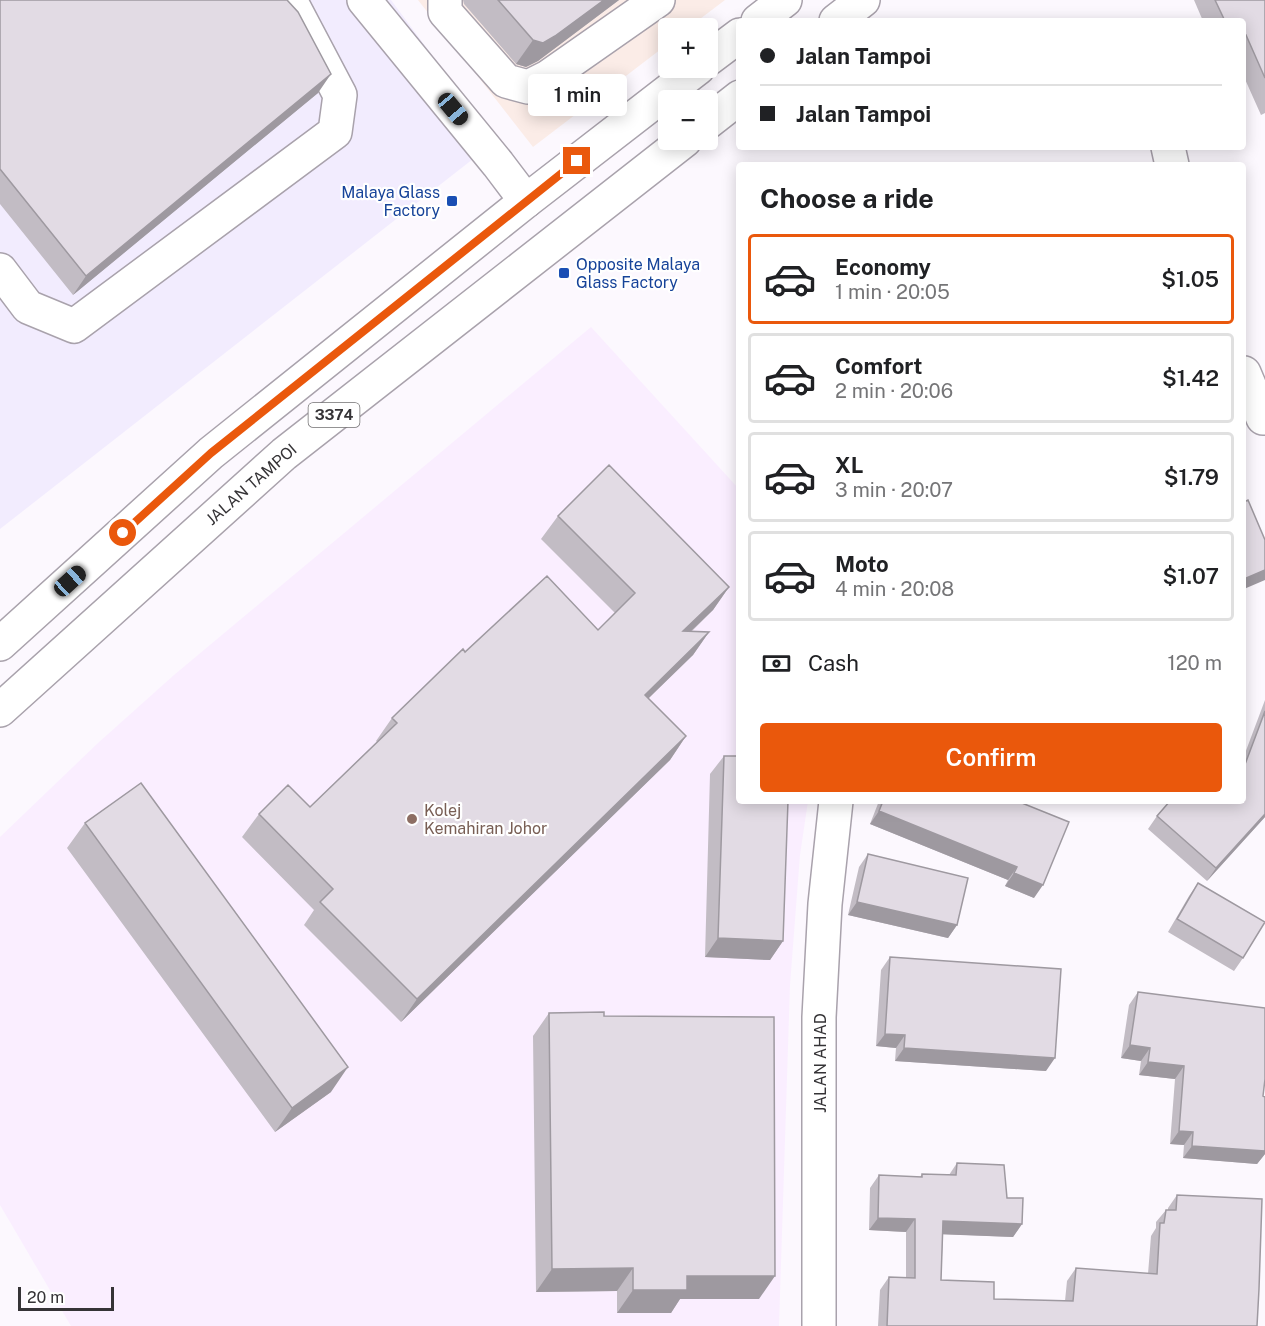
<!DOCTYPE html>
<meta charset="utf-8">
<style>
:root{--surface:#fff;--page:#f2f2f2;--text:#202124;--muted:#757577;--line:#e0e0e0;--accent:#ea580c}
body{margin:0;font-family:"Public Sans",sans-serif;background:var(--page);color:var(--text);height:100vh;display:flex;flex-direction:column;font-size:22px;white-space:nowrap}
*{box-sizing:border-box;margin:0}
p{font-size:20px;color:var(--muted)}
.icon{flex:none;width:33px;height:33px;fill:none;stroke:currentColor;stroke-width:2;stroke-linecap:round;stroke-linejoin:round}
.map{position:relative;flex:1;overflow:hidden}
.drawer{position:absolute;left:736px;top:162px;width:510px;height:642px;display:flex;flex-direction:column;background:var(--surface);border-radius:6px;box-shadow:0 3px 15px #0003}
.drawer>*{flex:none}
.banner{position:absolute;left:736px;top:18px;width:510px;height:132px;border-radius:6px;box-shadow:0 3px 15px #0003;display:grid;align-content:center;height:132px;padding:0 24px;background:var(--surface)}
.fabs{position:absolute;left:658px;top:18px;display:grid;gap:12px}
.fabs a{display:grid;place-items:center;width:60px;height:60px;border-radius:6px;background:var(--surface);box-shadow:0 3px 15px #0003;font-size:30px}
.scale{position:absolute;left:18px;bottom:15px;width:96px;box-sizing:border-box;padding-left:6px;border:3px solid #353336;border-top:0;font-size:16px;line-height:21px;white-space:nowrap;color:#353336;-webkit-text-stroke:4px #fff;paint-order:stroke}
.end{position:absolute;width:27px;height:27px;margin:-14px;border:8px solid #ea580c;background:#fff;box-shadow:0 0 0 3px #fff}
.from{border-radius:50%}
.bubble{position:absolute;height:42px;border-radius:6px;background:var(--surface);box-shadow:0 3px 15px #0003;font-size:20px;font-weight:600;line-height:42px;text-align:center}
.car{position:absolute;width:18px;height:36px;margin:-18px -9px;border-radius:8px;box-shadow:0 0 4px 2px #0007;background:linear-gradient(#222 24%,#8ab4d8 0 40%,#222 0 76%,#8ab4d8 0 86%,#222 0)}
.banner b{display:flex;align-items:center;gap:21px;height:57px;font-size:22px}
.banner b+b{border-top:2px solid var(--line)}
.banner i{width:15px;height:15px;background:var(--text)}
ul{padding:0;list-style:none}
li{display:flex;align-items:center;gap:18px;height:90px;margin:0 12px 9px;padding:0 12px;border:3px solid var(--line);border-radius:6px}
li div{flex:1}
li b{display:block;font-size:22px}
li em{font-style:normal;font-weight:600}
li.selected{border-color:var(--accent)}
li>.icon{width:54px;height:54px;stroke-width:1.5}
h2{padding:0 24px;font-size:27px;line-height:72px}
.pay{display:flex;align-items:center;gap:15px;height:66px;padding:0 24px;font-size:22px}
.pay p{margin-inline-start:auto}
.action{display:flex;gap:12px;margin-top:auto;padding:12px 24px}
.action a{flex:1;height:69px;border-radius:6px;background:var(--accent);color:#fff;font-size:24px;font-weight:600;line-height:69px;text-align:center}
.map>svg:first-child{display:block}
.commercial{fill:#fbece7}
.industrial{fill:#f2ecfe}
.built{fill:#faeeff}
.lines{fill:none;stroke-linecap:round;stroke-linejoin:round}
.minor-casing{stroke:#a9a2ac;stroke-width:36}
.major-casing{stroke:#a9a2ac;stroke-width:36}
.minor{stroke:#fff;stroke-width:33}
.major{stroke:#fff;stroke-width:33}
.wall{fill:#c2bcc4}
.shaded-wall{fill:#9e99a0}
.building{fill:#e2dbe4;stroke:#9e99a0;stroke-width:1.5}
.route{stroke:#ea580c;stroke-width:8}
.transit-dot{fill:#1a4fb4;stroke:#fff;stroke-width:2}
.education-dot{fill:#8d6e63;stroke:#fff;stroke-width:2}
.labels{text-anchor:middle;stroke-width:4.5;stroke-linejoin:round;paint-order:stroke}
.shield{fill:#fff;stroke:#727072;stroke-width:1.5}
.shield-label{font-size:15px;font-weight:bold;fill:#353336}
.transit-label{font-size:16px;fill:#164399;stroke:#fff;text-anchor:end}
.street-label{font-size:16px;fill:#353336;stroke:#fff}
.education-label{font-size:16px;fill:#785e54;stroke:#fff;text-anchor:start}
</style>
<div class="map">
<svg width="1265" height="1326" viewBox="0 0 1265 1326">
<rect width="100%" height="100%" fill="#fcf8fe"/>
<path class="commercial" d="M 418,0 L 725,0 L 688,28 L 669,28 L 669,43 L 533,147 Z"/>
<path class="industrial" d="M 0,0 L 391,0 L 496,141 L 0,529 Z"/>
<path class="built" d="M 591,327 L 739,489 L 740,801 L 808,801 L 800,855 L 790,985 L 779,1326 L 71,1326 L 0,1205 L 0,837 L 98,743 L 174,675 Z"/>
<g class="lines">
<g class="minor-casing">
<path id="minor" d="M 364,0 L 498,164 L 526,201
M 445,0 L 445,12 L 506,81 L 528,87 L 548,77 L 658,0
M 1168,147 L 1172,165
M 0,270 L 28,307 L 74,326 L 335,132 L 340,95 L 290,0
M 1244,373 L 1263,418
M 819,1326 L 819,1017 L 825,904 L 836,801"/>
</g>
<g class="major-casing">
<path id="major" d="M 758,21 L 785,0
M 836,21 L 863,0
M 708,59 L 740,35
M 708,122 L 740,97
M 0,644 L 211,453 L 526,201 L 698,68
M 0,710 L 284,454 L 685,140"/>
</g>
<use href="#minor" class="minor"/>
<use href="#major" class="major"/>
</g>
<path class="wall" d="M 0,0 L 318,93 L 73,295 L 0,204 Z
M 463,0 L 619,0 L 538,61 L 526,67 L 516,64 L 464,4 Z
M 1194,0 L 1265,0 L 1265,113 L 1261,115 L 1244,77 L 1244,21 L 1203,21 Z
M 558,516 L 729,587 L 713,610 L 691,632 L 709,632 L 693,655 L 648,699 L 686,736 L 670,760 L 401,1022 L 304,925 L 314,910 L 242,837 L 259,814 L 310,807 L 377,742 L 376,741 L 392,718 L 465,652 L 598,630 L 615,613 L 541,539 Z
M 1265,700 L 1265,817 L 1207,881 L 1148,829 L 1157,816 L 1244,801 L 1244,756 Z
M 724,756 L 783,941 L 770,960 L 705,957 L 710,774 Z
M 879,801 L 1017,801 L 1034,898 L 1005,886 L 1008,880 L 870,824 Z
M 85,823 L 331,1092 L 275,1132 L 67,848 Z
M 868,854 L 957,925 L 948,938 L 848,915 L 859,867 Z
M 1198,883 L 1243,958 L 1234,971 L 1168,932 L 1189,896 Z
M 890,957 L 1046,1071 L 895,1061 L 896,1048 L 876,1046 L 881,970 Z
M 1138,992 L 1263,1096 L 1265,1097 L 1265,1154 L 1257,1164 L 1183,1158 L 1184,1145 L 1170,1144 L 1175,1079 L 1139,1075 L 1141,1061 L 1121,1058 L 1129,1005 Z
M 549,1013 L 604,1016 L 759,1299 L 680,1299 L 671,1313 L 617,1313 L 617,1291 L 536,1292 L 533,1036 Z
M 957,1163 L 1007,1198 L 1022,1224 L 1013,1237 L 943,1234 L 941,1280 L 994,1299 L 1065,1301 L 1067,1281 L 1076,1268 L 1148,1274 L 1151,1236 L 1156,1228 L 1156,1222 L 1166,1210 L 1168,1210 L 1168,1208 L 1177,1195 L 1257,1326 L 878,1326 L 880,1290 L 889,1277 L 906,1278 L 906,1232 L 869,1230 L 870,1188 L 879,1175 L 920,1177 L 922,1174 L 949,1175 Z"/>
<path class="shaded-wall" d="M 604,0 L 619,0 L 538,61 L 526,67 L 516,64 L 533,40 Z
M 331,74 L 318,93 L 73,295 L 86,276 Z
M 1265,570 L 1265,580 L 1244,589 L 1244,579 Z
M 729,587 L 713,610 L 667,654 L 683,631 Z
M 709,632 L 693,655 L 628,718 L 645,695 Z
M 686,736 L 670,760 L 401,1022 L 417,999 Z
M 879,811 L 1017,867 L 1008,880 L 870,824 Z
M 1265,814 L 1265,817 L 1207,881 L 1216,868 Z
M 1014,873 L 1043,885 L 1034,898 L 1005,886 Z
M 857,902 L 957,925 L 948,938 L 848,915 Z
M 718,938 L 783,941 L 770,960 L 705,957 Z
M 885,1034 L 905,1035 L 896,1048 L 876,1046 Z
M 1130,1045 L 1150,1048 L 1141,1061 L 1121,1058 Z
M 904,1048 L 1055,1058 L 1046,1071 L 895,1061 Z
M 1148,1062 L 1184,1066 L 1175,1079 L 1139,1075 Z
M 348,1067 L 331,1092 L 275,1132 L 292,1108 Z
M 1179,1131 L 1193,1132 L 1184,1145 L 1170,1144 Z
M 1265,1143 L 1265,1154 L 1257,1164 L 1183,1158 L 1192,1146 Z
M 878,1218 L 915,1219 L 906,1232 L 869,1230 Z
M 943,1221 L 1022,1224 L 1013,1237 L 934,1234 Z
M 633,1268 L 617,1291 L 536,1292 L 552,1269 Z
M 687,1276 L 775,1276 L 759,1299 L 680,1299 L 671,1313 L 617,1313 L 633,1290 Z"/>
<path class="building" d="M 0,0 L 287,0 L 298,12 L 331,74 L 86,276 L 0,169 Z
M 498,0 L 604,0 L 555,36 L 543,43 L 533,40 Z
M 1215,0 L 1265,0 L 1265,78 L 1246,35 L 1244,36 L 1244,21 L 1225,21 Z
M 609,465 L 729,587 L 683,631 L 709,632 L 645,695 L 686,736 L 417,999 L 320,902 L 333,889 L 259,814 L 288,785 L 310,807 L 397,723 L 392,718 L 463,649 L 465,652 L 547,576 L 598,630 L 635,593 L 558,516 Z
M 1248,500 L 1265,540 L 1265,570 L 1244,579 L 1244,502 Z
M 1265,711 L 1265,814 L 1216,868 L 1157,816 L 1170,801 L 1244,801 L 1244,767 Z
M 724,756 L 740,756 L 740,801 L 788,801 L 783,941 L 718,938 Z
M 141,783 L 348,1067 L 292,1108 L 85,823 Z
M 883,801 L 1017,801 L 1069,822 L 1043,885 L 1014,873 L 1017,867 L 879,811 Z
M 868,854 L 968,878 L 957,925 L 857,902 Z
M 1198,883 L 1265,922 L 1243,958 L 1177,919 Z
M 890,957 L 1061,969 L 1055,1058 L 904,1048 L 905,1035 L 885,1034 Z
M 1138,992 L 1265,1008 L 1265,1079 L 1263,1096 L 1265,1097 L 1265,1151 L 1192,1146 L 1193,1132 L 1179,1131 L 1184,1066 L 1148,1062 L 1150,1048 L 1130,1045 Z
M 604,1012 L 604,1016 L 774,1017 L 775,1276 L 687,1276 L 687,1290 L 633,1290 L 633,1268 L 552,1269 L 549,1013 Z
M 957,1163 L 1004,1165 L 1007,1198 L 1023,1198 L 1022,1224 L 943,1221 L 941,1280 L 994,1282 L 994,1299 L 1073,1301 L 1076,1268 L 1157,1274 L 1160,1223 L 1164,1223 L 1166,1210 L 1176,1210 L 1177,1195 L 1262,1199 L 1259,1289 L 1257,1326 L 887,1326 L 889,1277 L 915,1278 L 915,1219 L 878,1218 L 879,1175 L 922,1177 L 922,1174 L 956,1175 Z"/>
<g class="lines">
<path class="route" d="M 123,533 L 211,453 L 577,161"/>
</g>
<g class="transit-dot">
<rect x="446" y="195" width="12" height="12" rx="3"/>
<rect x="558" y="267" width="12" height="12" rx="3"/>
</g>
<circle class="education-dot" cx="412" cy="819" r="6"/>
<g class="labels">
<rect class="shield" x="308.5" y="403" width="51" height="24" rx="4.5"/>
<g class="shield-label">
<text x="334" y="420">3374</text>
</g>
<g class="transit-label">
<text x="440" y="198">Malaya Glass<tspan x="440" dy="18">Factory</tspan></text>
<text x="576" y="270" text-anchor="start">Opposite Malaya<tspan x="576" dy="18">Glass Factory</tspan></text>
</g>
<g class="street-label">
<text transform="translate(251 484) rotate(-41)" y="6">JALAN TAMPOI</text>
<text transform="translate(820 1063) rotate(-90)" y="6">JALAN AHAD</text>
</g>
<g class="education-label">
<text x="424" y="816">Kolej<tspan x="424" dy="18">Kemahiran Johor</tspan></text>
</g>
</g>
</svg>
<div class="fabs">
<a>+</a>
<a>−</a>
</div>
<div class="scale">20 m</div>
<i class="end from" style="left:123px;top:533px"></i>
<i class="end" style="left:577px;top:161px"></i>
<div class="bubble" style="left:528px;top:74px;width:99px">1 min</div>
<i class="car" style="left:453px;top:109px;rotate:140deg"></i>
<i class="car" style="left:70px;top:581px;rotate:48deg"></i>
<div class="banner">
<b><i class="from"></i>Jalan Tampoi</b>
<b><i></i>Jalan Tampoi</b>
</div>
<section class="drawer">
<h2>Choose a ride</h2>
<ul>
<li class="selected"><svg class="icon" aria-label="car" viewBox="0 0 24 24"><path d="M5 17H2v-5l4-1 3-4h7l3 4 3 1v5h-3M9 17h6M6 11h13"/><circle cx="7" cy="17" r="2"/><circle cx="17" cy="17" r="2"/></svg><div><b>Economy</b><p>1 min · 20:05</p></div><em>$1.05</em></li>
<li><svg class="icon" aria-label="car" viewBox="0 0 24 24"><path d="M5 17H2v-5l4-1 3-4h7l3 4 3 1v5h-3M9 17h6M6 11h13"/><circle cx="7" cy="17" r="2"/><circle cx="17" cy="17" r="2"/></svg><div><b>Comfort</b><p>2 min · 20:06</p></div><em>$1.42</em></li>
<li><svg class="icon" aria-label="car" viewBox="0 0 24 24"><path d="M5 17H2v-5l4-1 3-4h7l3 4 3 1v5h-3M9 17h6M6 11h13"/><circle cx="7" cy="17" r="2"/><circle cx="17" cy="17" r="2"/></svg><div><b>XL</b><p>3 min · 20:07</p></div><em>$1.79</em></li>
<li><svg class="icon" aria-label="car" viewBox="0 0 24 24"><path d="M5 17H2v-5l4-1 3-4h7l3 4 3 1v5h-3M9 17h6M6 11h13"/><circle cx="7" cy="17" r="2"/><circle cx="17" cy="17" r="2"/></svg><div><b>Moto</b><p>4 min · 20:08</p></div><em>$1.07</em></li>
</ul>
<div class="pay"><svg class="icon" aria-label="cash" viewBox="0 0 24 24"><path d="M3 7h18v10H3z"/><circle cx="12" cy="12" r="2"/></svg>Cash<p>120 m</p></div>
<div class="action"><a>Confirm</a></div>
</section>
</div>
